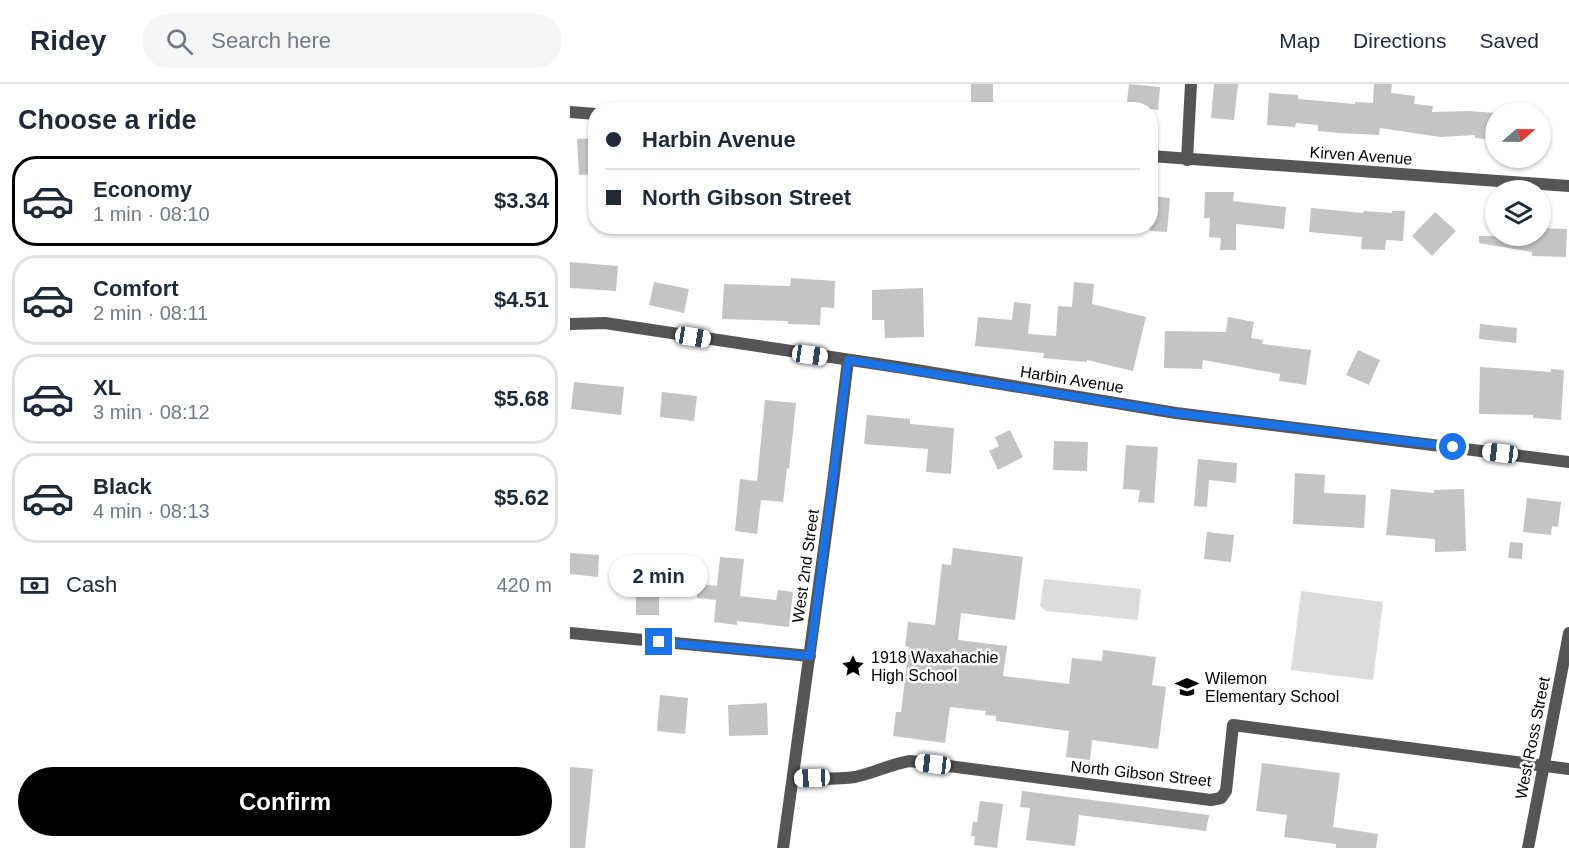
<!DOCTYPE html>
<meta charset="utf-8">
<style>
:root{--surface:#fff;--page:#f6f6f7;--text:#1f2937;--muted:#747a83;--line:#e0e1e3;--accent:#000}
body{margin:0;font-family:Helvetica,sans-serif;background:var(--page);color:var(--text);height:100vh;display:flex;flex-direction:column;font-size:22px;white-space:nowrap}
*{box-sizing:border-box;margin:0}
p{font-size:20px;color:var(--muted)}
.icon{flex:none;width:33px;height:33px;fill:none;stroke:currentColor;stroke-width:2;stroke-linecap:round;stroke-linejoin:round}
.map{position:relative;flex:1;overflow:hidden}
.drawer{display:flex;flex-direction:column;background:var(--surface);width:570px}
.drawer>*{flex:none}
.banner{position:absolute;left:18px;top:18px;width:570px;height:132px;border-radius:24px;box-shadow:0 2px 4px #0004;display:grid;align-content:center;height:132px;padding:0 18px;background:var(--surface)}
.needle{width:39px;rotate:70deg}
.fabs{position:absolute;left:915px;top:18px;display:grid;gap:12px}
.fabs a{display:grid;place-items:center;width:66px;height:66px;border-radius:50%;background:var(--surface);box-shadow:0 2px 4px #0004;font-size:30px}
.end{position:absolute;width:27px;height:27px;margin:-14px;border:8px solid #1a73e8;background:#fff;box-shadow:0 0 0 3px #fff}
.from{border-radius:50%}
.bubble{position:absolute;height:42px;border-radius:21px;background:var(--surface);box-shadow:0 2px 4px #0004;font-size:20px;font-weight:700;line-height:42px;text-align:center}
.car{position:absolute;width:18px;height:36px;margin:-18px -9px;border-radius:8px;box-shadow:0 0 4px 2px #0007;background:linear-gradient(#fff 24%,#345 0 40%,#fff 0 76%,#345 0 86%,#fff 0)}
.banner b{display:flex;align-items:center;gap:21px;height:57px;font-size:22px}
.banner b+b{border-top:2px solid var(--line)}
.banner i{width:15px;height:15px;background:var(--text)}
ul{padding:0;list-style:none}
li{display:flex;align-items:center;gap:18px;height:90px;margin:0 12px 9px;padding:0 6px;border:3px solid var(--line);border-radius:24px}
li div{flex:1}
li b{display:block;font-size:22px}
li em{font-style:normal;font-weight:700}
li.on{border-color:var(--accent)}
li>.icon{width:54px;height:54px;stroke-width:1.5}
h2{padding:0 18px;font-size:27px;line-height:72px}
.pay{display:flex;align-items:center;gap:15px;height:66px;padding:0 18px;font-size:22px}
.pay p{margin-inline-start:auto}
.cta{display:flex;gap:12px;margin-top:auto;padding:12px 18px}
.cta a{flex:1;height:69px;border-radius:36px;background:var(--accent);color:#fff;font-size:24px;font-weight:700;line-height:69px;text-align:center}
header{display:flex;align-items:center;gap:36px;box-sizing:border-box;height:84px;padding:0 30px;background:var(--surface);border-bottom:2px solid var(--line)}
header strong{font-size:28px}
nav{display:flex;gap:33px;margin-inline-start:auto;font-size:21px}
.search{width:420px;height:54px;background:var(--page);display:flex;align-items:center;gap:15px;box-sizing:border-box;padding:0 21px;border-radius:33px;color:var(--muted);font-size:22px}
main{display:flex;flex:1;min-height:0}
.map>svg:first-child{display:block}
.green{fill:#dcdcdc}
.building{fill:#c4c4c4}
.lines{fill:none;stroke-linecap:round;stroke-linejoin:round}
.minor{stroke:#555;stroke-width:12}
.tertiary{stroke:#555;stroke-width:12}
.route{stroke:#1a73e8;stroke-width:8}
.labels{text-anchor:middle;stroke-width:5;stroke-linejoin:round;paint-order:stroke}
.street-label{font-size:16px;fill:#000;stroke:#fff}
.poi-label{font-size:16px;fill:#000;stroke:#fff;text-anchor:start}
</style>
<header>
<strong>Ridey</strong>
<div class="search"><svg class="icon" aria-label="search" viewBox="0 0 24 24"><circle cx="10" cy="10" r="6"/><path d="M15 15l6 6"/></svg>Search here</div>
<nav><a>Map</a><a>Directions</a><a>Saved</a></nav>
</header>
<main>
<section class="drawer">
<h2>Choose a ride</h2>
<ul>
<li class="on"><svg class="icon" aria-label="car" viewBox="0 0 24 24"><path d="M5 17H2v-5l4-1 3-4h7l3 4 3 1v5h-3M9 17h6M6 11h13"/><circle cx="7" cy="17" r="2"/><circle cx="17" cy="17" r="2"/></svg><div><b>Economy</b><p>1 min · 08:10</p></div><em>$3.34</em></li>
<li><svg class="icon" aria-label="car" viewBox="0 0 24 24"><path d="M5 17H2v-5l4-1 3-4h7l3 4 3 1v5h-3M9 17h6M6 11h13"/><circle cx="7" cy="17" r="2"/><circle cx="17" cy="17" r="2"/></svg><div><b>Comfort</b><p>2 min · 08:11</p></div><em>$4.51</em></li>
<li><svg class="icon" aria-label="car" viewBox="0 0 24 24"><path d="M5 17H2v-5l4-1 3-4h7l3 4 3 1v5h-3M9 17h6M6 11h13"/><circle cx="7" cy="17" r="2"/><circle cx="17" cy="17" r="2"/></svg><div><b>XL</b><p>3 min · 08:12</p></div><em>$5.68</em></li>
<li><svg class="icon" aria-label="car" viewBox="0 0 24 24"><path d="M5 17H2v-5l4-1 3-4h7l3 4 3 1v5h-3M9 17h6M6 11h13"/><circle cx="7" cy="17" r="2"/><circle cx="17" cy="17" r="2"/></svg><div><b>Black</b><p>4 min · 08:13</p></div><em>$5.62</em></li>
</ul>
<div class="pay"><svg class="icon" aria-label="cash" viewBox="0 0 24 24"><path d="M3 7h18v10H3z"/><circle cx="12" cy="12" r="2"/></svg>Cash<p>420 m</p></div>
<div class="cta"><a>Confirm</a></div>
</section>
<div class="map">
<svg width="999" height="764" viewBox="0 0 999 764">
<rect width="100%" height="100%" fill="#fff"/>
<path class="green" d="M 474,495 L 571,505 L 568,536 L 476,527 L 470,522 Z
M 731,507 L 813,518 L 803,596 L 721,586 Z"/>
<path class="building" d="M 401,0 L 423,0 L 423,23 L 401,23 Z
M 559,0 L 590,3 L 588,26 L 571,24 L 556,26 Z
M 644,0 L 668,0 L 664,36 L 641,34 Z
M 804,0 L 822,0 L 821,9 L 845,12 L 844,20 L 863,22 L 862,28 L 899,27 L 926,29 L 926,56 L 905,54 L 905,51 L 870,53 L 810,44 L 809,51 L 768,49 L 748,47 L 748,41 L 726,39 L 725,43 L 697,41 L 699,9 L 728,11 L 728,15 L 785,20 L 785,18 L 803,19 Z
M 26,54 L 26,90 L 9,91 L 7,55 Z
M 635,108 L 664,108 L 663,117 L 716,123 L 714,145 L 666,140 L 666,166 L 650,166 L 651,154 L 639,153 L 640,134 L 634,134 Z
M 580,112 L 600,114 L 597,148 L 580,147 Z
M 741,124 L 793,129 L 794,127 L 822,129 L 822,127 L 835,127 L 833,157 L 816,156 L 815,166 L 791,165 L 792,153 L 739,148 Z
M 865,128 L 886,147 L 862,172 L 842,152 Z
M 970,144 L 997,145 L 996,173 L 962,172 L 962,168 L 909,159 L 909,152 L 970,152 Z
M 0,178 L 48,182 L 46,207 L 0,204 Z
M 221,194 L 265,197 L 264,224 L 251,223 L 250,241 L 218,240 L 218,237 L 152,235 L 154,200 L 220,202 Z
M 84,198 L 119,205 L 114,229 L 79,221 Z
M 504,198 L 524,200 L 522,220 L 576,233 L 563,287 L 517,276 L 517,278 L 473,274 L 474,269 L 405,262 L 408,233 L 442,236 L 444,218 L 461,220 L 458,250 L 486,252 L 488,222 L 502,223 Z
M 353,204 L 354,253 L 315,254 L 314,236 L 302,236 L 302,206 Z
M 658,233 L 684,238 L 681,254 L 693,256 L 692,260 L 741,266 L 736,301 L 709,297 L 710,290 L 633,276 L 632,285 L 594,284 L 595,247 L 656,248 Z
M 910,240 L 947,244 L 946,259 L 909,255 Z
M 788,266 L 810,276 L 799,301 L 776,291 Z
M 910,283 L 981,288 L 981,285 L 994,286 L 991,336 L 963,334 L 963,331 L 909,330 Z
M 4,298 L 54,303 L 51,331 L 1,325 Z
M 92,308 L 127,312 L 124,337 L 90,333 Z
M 195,316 L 226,319 L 219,385 L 217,384 L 213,418 L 191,416 L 187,450 L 165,447 L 170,395 L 187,397 Z
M 297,331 L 340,335 L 340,340 L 384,344 L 381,390 L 356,388 L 358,365 L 294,360 Z
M 440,346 L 453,373 L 428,386 L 419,367 L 429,362 L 425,353 Z
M 484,357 L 518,358 L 517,387 L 483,386 Z
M 556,361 L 588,363 L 584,419 L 568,418 L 570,406 L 553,405 Z
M 628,375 L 667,379 L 666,399 L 639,396 L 637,423 L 624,422 Z
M 725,389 L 755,391 L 754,409 L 796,411 L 794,444 L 723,440 Z
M 821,405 L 864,409 L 864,406 L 894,405 L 896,467 L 865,468 L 865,455 L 816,451 Z
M 957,414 L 991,418 L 988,443 L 982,442 L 981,451 L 953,448 Z
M 637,448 L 664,451 L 661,478 L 634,475 Z
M 940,458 L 953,459 L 952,475 L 938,474 Z
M 383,464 L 453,473 L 445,536 L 391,529 L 388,556 L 437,562 L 433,592 L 499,600 L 502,574 L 532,577 L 533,566 L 586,573 L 582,601 L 596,603 L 588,665 L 522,656 L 520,676 L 496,673 L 499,647 L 426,637 L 426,632 L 415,631 L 416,627 L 380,623 L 375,659 L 323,652 L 326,628 L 331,628 L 339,563 L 335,562 L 338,538 L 365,541 L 372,480 L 381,481 Z
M 0,469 L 29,471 L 28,493 L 0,490 Z
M 150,473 L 174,475 L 170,512 L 206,516 L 208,506 L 223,508 L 219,543 L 167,537 L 167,541 L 144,538 L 146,516 L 127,514 L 128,500 L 147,502 Z
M 66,495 L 89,495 L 89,531 L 66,531 Z
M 90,611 L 118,614 L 115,650 L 87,647 Z
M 197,619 L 198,651 L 159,652 L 158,621 Z
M 692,679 L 770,689 L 763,743 L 808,750 L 806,764 L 766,764 L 766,760 L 714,753 L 717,731 L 686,727 Z
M 0,683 L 23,685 L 15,764 L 0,764 Z
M 452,707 L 639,731 L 636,747 L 509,731 L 505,762 L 456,756 L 460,724 L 450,723 Z
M 410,717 L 433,720 L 427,764 L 404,761 L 405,752 L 401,752 L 403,738 L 407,738 Z"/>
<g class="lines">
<path class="minor" d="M 0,28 L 26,30
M 580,72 L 999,102
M 617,76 L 621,0
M 0,240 L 35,239 L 334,284 L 606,329 L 999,378
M 0,549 L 240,572
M 223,695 C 243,694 265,696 285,693 C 304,689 321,680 340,677 L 641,716 L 651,714 L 656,707 L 663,641 L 999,685
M 213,764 L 263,399 L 278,276"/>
<path class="tertiary" d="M 958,764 L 999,549"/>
</g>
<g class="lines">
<path class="route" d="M 89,558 L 240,572 L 278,276 L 606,329 L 883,363"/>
</g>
<defs>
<g id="sight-bare" transform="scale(1.8)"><path d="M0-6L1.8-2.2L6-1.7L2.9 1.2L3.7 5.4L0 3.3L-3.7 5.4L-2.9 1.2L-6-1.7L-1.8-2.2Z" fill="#000" stroke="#fff" stroke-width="2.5" paint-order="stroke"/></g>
<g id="school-bare" transform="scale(1.8)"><path d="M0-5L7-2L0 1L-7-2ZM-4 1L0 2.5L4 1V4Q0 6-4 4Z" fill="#000" stroke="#fff" stroke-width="2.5" paint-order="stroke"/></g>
</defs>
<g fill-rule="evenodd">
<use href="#sight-bare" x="283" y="582"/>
<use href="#school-bare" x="617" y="603"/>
</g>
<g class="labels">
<g class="street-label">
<text transform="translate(791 71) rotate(4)" y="6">Kirven Avenue</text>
<text transform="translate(502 295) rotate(9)" y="6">Harbin Avenue</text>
<text transform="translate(235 482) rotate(-82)" y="6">West 2nd Street</text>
<text transform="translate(962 654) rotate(-79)" y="6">West Ross Street</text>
<text transform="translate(571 689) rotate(6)" y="6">North Gibson Street</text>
</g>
<g class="poi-label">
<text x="301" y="579">1918 Waxahachie<tspan x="301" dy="18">High School</tspan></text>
<text x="635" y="600">Wilemon<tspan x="635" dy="18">Elementary School</tspan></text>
</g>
</g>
</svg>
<div class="fabs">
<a><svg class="needle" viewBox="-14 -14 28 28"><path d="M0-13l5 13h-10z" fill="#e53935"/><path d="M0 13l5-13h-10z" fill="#747a83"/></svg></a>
<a><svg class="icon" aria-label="layers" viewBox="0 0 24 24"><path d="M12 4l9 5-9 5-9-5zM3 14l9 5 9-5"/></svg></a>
</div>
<i class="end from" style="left:883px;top:363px"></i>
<i class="end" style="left:89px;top:558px"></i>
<div class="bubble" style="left:39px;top:471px;width:99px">2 min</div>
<i class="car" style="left:123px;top:253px;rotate:99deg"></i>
<i class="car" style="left:240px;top:271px;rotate:98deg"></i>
<i class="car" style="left:930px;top:369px;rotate:277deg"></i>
<i class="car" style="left:363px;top:680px;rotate:277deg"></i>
<i class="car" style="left:242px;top:694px;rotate:268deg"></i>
<div class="banner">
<b><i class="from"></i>Harbin Avenue</b>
<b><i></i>North Gibson Street</b>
</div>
</div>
</main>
